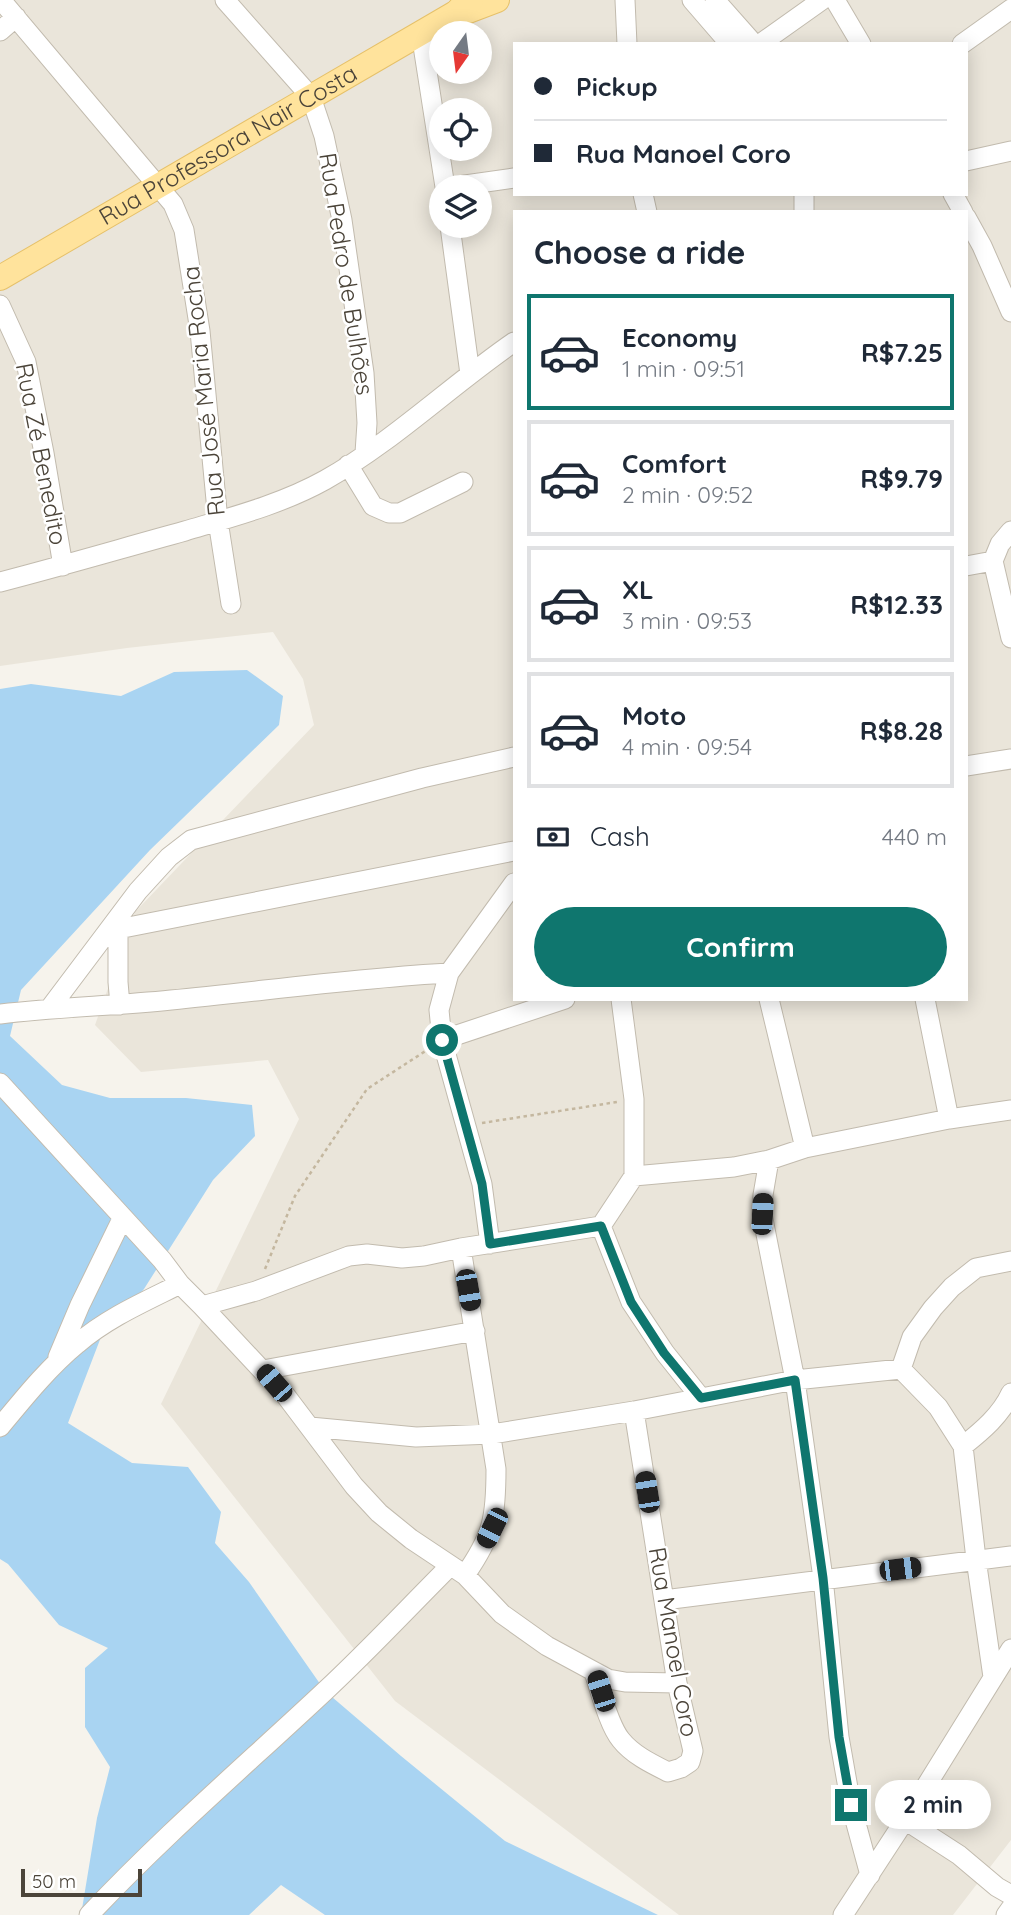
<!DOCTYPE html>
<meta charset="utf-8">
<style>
:root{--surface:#fff;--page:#f6f6f7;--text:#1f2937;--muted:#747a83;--line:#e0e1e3;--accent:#0f766e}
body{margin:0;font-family:Quicksand,sans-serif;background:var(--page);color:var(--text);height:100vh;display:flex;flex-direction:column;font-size:26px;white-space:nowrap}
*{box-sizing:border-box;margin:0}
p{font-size:23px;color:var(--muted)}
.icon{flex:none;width:38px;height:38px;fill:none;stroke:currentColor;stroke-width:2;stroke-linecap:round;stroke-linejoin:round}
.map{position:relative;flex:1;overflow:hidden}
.side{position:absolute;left:513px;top:210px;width:455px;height:791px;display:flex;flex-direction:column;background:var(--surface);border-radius:0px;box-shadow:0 4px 18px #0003}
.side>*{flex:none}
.guide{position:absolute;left:513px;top:42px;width:455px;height:154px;border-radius:0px;box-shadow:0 4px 18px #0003;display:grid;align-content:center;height:154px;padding:0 21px;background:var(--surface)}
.needle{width:46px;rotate:194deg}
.buttons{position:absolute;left:429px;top:21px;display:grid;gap:14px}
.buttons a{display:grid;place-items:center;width:63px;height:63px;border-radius:50%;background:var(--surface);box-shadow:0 4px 18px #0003;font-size:35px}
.scale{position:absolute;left:21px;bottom:18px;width:121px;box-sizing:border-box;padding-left:7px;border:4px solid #4b4439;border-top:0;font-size:19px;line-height:24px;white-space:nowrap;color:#4b4439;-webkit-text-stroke:5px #fff;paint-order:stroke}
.end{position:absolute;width:32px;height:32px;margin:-16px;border:9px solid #0f766e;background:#fff;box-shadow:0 0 0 4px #fff}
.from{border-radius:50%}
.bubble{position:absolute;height:49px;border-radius:24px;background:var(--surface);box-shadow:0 4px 18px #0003;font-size:23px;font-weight:700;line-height:49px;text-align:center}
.car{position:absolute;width:21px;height:42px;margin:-21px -10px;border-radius:9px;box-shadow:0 0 5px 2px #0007;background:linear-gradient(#222 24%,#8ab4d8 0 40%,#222 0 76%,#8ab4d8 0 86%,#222 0)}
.guide b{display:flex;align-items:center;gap:24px;height:66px;font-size:26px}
.guide b+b{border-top:2px solid var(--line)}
.guide i{width:18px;height:18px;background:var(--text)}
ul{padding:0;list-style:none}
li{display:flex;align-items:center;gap:21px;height:116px;margin:0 14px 10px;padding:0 7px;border:4px solid var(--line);border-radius:0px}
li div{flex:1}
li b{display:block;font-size:26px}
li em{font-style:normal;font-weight:700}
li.current{border-color:var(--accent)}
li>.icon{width:63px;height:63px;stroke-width:1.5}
h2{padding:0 21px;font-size:32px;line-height:84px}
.pay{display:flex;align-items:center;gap:18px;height:77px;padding:0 21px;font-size:26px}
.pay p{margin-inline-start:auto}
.action{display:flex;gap:14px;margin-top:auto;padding:14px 21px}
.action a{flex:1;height:80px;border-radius:42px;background:var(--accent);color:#fff;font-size:28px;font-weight:700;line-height:80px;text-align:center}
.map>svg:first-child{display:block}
.residential{fill:#eae5da;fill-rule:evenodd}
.water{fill:#a9d4f2}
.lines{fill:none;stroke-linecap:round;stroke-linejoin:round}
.minor-casing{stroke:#c2bbae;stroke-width:21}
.major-casing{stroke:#e6c16a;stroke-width:26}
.path{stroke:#c4b79f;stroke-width:2.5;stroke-dasharray:3.5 3.5;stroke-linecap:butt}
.minor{stroke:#fff;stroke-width:19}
.major{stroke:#ffe39c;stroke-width:24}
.route{stroke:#0f766e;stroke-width:9}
.labels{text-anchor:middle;stroke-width:5;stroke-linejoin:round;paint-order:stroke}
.street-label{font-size:24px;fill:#4b4439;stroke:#fff}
</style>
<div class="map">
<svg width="1011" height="1915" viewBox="0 0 1011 1915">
<rect width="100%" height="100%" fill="#f6f3ec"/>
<path class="residential" d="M 0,0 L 1011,0 L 1011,1840 L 953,1915 L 679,1915 L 395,1701 L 161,1404 L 299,1119 L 268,1060 L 141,1072 L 95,1025 L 135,912 L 314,725 L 303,679 L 273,632 L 127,648 L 0,666 ZM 441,33 L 480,33 L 480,72 L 441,72 ZM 514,44 L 966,44 L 966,194 L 514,194 ZM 441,110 L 480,110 L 480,149 L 441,149 ZM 441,187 L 480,187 L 480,226 L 441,226 ZM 514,212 L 966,212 L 966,999 L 514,999 Z"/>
<path class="water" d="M 247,670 L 283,696 L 279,725 L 150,850 L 21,990 L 10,1036 L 62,1085 L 110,1098 L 186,1098 L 252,1105 L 255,1136 L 213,1180 L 144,1289 L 101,1337 L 68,1423 L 132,1463 L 188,1467 L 221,1512 L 215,1543 L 249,1582 L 325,1691 L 401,1756 L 505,1841 L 658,1915 L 325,1915 L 281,1885 L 249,1915 L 81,1915 L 97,1818 L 110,1767 L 85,1727 L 85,1668 L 108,1648 L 59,1625 L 8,1564 L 0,1559 L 0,689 L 31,684 L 121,696 L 174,672 Z"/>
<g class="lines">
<g class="minor-casing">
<path id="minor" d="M 1,0 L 173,204 L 184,230 L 200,331 L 218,521 L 231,604
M 225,0 L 311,97 L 324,136 L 342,220 L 364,373 L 367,423 L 365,453
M 625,0 L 627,44
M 692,0 L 730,44
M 715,0 L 754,44
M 835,0 L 861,44
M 0,31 L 16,17
M 421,33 L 445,187
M 760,44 L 822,0
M 962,44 L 1011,9
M 966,161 L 1011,151
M 451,187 L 514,178
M 643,194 L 647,212
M 804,194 L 804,212
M 953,194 L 963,212
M 966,217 L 982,246 L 1011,312
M 450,226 L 470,374
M 0,305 L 26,362 L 44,453 L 63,566
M 348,465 L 373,506 L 389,513 L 400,513 L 463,482
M 993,561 L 1011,638
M 993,561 L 1000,544 L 1011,531
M 966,566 L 993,561
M 0,582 C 62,566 123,548 185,531 C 232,517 282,504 325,480 C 394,441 450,386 514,342
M 966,766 L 1011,759
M 118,929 L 118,982 L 120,1005
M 108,931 L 514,851
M 621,999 L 634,1099 L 634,1176
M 769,999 L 805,1148
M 925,999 L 949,1119
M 50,1008 L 138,891 L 169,857 L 191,840 L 422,778 L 514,757
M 0,1014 C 57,1007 114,1006 171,1000 C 264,991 356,978 449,973
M 442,1040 L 565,999
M 0,1083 L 162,1260 L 180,1284 L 202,1306 L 286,1396 L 354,1486 L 379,1513 L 411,1539 L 465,1575 L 502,1614 L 547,1646 L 608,1679 L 625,1682 L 677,1683
M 769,1160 L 763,1195 L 762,1214 L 795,1380 L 823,1578 L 839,1737 L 851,1805 L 870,1875
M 634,1176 L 734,1167 L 769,1160 L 805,1148 L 949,1119 L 1011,1110
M 601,1226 L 631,1302 L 665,1353 L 701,1398
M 490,1244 L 482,1184 L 442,1040 L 439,1010 L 449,973 L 514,883
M 461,1248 L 496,1469 C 496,1518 493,1535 465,1575
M 202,1306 L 256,1291 L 349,1256 L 367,1254 L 402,1258 L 424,1256 L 461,1248 L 601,1226 L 634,1176
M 58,1357 L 80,1305 L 122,1219
M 263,1370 L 475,1331
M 0,1427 C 24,1398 48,1368 77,1344 C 107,1318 144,1302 180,1284
M 310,1427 L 416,1437 L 492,1434 L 634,1411 L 795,1380 L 901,1369
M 963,1446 C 982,1431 1001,1415 1011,1393
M 664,1600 L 1011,1556
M 594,1672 C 600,1690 609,1726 621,1740 C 633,1755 652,1764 668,1772 L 681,1768 L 690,1762 L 693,1751 L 677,1683 L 634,1411
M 993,1677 L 976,1559 L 963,1446 L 938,1407 L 901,1369 L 912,1337 L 933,1308 L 952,1287 L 976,1268 L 1011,1261
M 905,1820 L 959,1855 L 997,1887 L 1011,1895
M 89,1915 C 163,1836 246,1765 325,1691 C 368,1651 408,1608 449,1567
M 843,1915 L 905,1820 L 1011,1649
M 1006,1915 L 1011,1908"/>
</g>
<g class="major-casing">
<g id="major">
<path d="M 457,12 L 468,11 L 497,0"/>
<path id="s1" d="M 0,278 L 421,33 L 457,12 L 464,4 L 471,0"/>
</g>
</g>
<path class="path" d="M 482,1123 L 617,1102
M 265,1269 L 295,1196 L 367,1089 L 427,1050"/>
<use href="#minor" class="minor"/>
<use href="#major" class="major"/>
</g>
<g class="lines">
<path class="route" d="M 442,1040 L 482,1184 L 490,1244 L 601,1226 L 631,1302 L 664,1353 L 701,1398 L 795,1380 L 823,1578 L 839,1737 L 851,1805"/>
</g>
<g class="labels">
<g class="street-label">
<text dy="8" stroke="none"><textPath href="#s1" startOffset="264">Rua Professora Nair Costa</textPath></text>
<text transform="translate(346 274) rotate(81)" y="8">Rua Pedro de Bulhões</text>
<text transform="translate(204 391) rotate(-96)" y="8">Rua José Maria Rocha</text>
<text transform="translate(41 454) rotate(79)" y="8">Rua Zé Benedito</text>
<text transform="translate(673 1642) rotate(80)" y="8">Rua Manoel Coro</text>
</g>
</g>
</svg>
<div class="buttons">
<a><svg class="needle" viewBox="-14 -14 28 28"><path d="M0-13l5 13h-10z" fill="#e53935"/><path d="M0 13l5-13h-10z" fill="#747a83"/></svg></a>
<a><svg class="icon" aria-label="locate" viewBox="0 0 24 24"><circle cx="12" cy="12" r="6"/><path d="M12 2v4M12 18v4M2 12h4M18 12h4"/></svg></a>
<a><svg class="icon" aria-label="layers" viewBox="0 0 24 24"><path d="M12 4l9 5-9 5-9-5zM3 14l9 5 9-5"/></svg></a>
</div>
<div class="scale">50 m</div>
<i class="end from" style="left:442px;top:1040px"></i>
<i class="end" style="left:851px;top:1805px"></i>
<div class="bubble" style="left:875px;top:1780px;width:116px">2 min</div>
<i class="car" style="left:762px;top:1214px;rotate:3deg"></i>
<i class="car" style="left:468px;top:1290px;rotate:170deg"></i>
<i class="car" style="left:274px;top:1383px;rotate:319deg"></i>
<i class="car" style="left:647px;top:1492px;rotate:351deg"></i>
<i class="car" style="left:492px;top:1528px;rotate:206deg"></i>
<i class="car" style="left:900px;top:1569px;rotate:83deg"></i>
<i class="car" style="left:601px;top:1691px;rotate:342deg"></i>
<div class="guide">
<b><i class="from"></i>Pickup</b>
<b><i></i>Rua Manoel Coro</b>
</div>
<section class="side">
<h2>Choose a ride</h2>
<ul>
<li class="current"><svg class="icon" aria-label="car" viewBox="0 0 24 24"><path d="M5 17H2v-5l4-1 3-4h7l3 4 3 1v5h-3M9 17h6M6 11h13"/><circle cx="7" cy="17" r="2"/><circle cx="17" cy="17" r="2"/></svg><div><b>Economy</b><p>1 min · 09:51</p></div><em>R$7.25</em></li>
<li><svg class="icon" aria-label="car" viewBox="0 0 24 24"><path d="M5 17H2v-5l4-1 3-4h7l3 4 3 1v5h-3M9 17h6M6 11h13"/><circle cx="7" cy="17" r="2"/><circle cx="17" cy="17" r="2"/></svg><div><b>Comfort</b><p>2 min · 09:52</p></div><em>R$9.79</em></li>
<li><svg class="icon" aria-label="car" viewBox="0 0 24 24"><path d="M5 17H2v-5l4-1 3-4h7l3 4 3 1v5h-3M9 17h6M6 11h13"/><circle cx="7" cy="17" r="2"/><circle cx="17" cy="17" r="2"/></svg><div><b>XL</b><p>3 min · 09:53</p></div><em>R$12.33</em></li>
<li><svg class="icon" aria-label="car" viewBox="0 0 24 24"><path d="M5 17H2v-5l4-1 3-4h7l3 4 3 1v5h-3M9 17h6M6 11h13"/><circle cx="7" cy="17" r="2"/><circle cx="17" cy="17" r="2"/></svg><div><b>Moto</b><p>4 min · 09:54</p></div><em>R$8.28</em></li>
</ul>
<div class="pay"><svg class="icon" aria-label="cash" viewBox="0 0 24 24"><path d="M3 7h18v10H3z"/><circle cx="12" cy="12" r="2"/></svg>Cash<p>440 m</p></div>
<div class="action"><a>Confirm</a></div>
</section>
</div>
